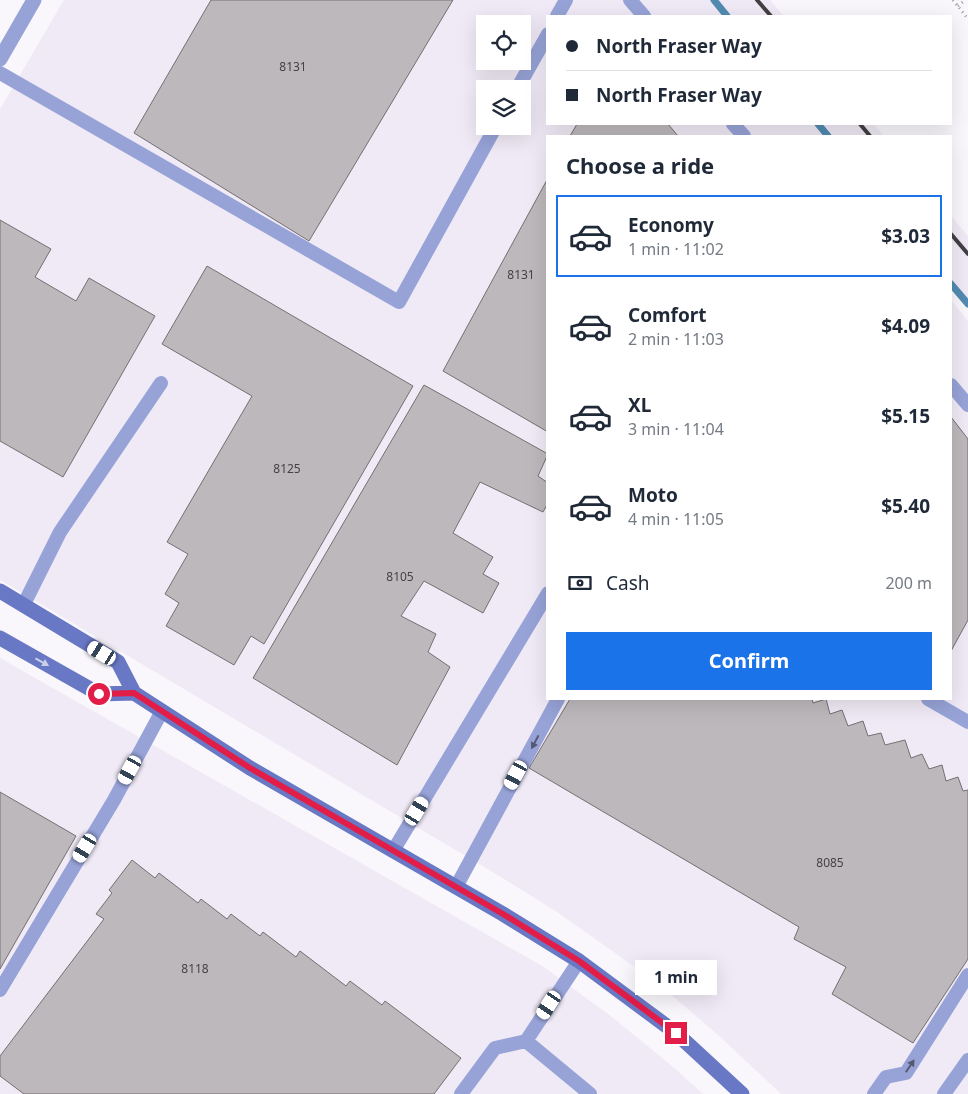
<!DOCTYPE html>
<meta charset="utf-8">
<style>
:root{--surface:#fff;--page:#f2f2f3;--text:#1f2937;--muted:#747a83;--line:#e0e1e3;--accent:#1a73e8}
body{margin:0;font-family:"Noto Sans",sans-serif;background:var(--page);color:var(--text);height:100vh;display:flex;flex-direction:column;font-size:19px;white-space:nowrap}
*{box-sizing:border-box;margin:0}
p{font-size:16px;color:var(--muted)}
.icon{flex:none;width:28px;height:28px;fill:none;stroke:currentColor;stroke-width:2;stroke-linecap:round;stroke-linejoin:round}
.map{position:relative;flex:1;overflow:hidden}
.panel{position:absolute;left:546px;top:135px;width:406px;height:565px;display:flex;flex-direction:column;background:var(--surface);border-radius:0px;box-shadow:0 5px 20px #0002}
.panel>*{flex:none}
.hud{position:absolute;left:546px;top:15px;width:406px;height:110px;border-radius:0px;box-shadow:0 5px 20px #0002;display:grid;align-content:center;height:110px;padding:0 20px;background:var(--surface)}
.tools{position:absolute;left:476px;top:15px;display:grid;gap:10px}
.tools a{display:grid;place-items:center;width:55px;height:55px;border-radius:0px;background:var(--surface);box-shadow:0 5px 20px #0002;font-size:25px}
.end{position:absolute;width:22px;height:22px;margin:-11px;border:6px solid #e11d48;background:#fff;box-shadow:0 0 0 2px #fff}
.from{border-radius:50%}
.bubble{position:absolute;height:35px;border-radius:0px;background:var(--surface);box-shadow:0 5px 20px #0002;font-size:16px;font-weight:700;line-height:35px;text-align:center}
.car{position:absolute;width:15px;height:30px;margin:-15px -8px;border-radius:6px;box-shadow:0 0 4px 1px #0007;background:linear-gradient(#fff 24%,#345 0 40%,#fff 0 76%,#345 0 86%,#fff 0)}
.hud b{display:flex;align-items:center;gap:18px;height:48px;font-size:19px}
.hud b+b{border-top:1px solid var(--line)}
.hud i{width:12px;height:12px;background:var(--text)}
ul{padding:0;list-style:none}
li{display:flex;align-items:center;gap:15px;height:82px;margin:0 10px 8px;padding:0 10px;border:2px solid transparent;border-radius:0px}
li div{flex:1}
li b{display:block;font-size:19px}
li em{font-style:normal;font-weight:700}
li.selected{border-color:var(--accent)}
li>.icon{width:45px;height:45px;stroke-width:1.5}
h2{padding:0 20px;font-size:22px;line-height:60px}
.pay{display:flex;align-items:center;gap:12px;height:55px;padding:0 20px;font-size:19px}
.pay p{margin-inline-start:auto}
.primary-button{display:flex;gap:10px;margin-top:auto;padding:10px 20px}
.primary-button a{flex:1;height:58px;border-radius:0px;background:var(--accent);color:#fff;font-size:20px;font-weight:700;line-height:58px;text-align:center}
.map>svg:first-child{display:block}
.built{fill:#f0eaf6;fill-rule:evenodd}
.lines{fill:none;stroke-linecap:round;stroke-linejoin:round}
.stream{stroke:#528bb1;stroke-width:7}
.building{fill:#bdb8bb;stroke:#746f72}
.path{stroke:#9a999c;stroke-width:3;stroke-dasharray:1 4;stroke-linecap:butt}
.lane{stroke:#97a3d7;stroke-width:14}
.street{stroke:#97a3d7;stroke-width:15}
.secondary{stroke:#6978c4;stroke-width:15}
.rail{stroke:#414042;stroke-width:4}
.oneway{fill:#cad0ea}
.oneway2{fill:#545971}
.route{stroke:#e11d48;stroke-width:6}
.labels{text-anchor:middle;stroke-width:5;stroke-linejoin:round;paint-order:stroke}
.number-label{font-size:12px;fill:#454345}
</style>
<div class="map">
<svg width="968" height="1094" viewBox="0 0 968 1094">
<rect width="100%" height="100%" fill="#f9f7fc"/>
<path class="built" d="M 64,0 L 716,0 L 729,16 L 548,16 L 548,124 L 813,124 L 823,136 L 548,136 L 548,699 L 951,699 L 951,300 L 968,321 L 968,1094 L 781,1094 L 718,1035 L 656,982 L 557,912 L 496,874 L 0,580 L 0,109 ZM 485,24 L 522,24 L 522,61 L 485,61 ZM 485,89 L 522,89 L 522,126 L 485,126 Z
M 718,0 L 770,0 L 784,16 L 731,16 Z
M 820,124 L 874,124 L 884,136 L 830,136 Z
M 951,216 L 968,236 L 968,303 L 951,283 Z
M 0,658 L 544,967 L 612,1017 L 672,1066 L 703,1094 L 0,1094 Z"/>
<g class="lines">
<path class="stream" d="M 714,0 L 727,16
M 818,124 L 828,136
M 951,284 L 968,304"/>
</g>
<path class="building" d="M 211,0 L 453,0 L 309,241 L 134,133 Z
M 577,124 L 668,124 L 678,136 L 570,136 Z
M 548,178 L 548,432 L 443,371 Z
M 0,220 L 51,249 L 35,277 L 76,301 L 89,278 L 155,316 L 63,477 L 0,441 Z
M 207,266 L 413,386 L 264,644 L 251,636 L 234,665 L 166,626 L 179,603 L 165,594 L 188,554 L 167,542 L 252,396 L 162,344 Z
M 424,385 L 548,454 L 538,476 L 548,483 L 548,503 L 543,512 L 480,482 L 453,533 L 493,557 L 483,574 L 499,583 L 483,613 L 424,581 L 401,616 L 436,634 L 428,652 L 450,667 L 397,765 L 253,678 Z
M 951,417 L 968,439 L 968,620 L 951,651 Z
M 570,699 L 812,699 L 813,703 L 826,699 L 830,714 L 842,710 L 848,726 L 863,721 L 868,736 L 881,733 L 885,745 L 905,740 L 911,758 L 922,754 L 929,769 L 942,765 L 946,781 L 958,777 L 963,791 L 968,790 L 968,959 L 913,1043 L 832,994 L 846,967 L 794,939 L 799,927 L 529,768 Z
M 0,792 L 76,836 L 0,969 Z
M 132,860 L 155,878 L 159,873 L 198,903 L 201,899 L 227,919 L 231,914 L 260,936 L 263,932 L 296,957 L 300,951 L 346,986 L 350,981 L 382,1005 L 385,1001 L 461,1058 L 434,1094 L 24,1094 L 0,1076 L 0,1056 L 104,919 L 96,914 L 112,893 L 109,890 Z"/>
<g class="lines">
<path class="path" d="M 953,0 L 968,19
M 958,6 L 965,0"/>
<path class="lane" d="M 630,0 L 644,16
M 557,16 L 566,0
M 0,73 L 399,302 L 496,126
M 517,89 L 548,34
M 733,124 L 744,136
M 951,385 L 968,405
M 24,604 L 60,532 L 161,383
M 928,699 L 968,722
M 393,851 L 548,593
M 456,887 L 558,699
M 0,990 L 114,800 L 162,711
M 526,1041 L 590,1094
M 461,1094 L 495,1048 L 526,1041 L 579,961
M 874,1094 L 886,1077 L 906,1073 L 968,975
M 944,1094 L 968,1060"/>
<path class="street" d="M 0,59 L 34,0"/>
<path class="secondary" d="M 0,591 L 118,662 L 134,693 L 250,768 L 503,914 L 579,961 L 676,1033 L 742,1094
M 0,638 L 99,694 L 134,693"/>
<path class="rail" d="M 757,0 L 771,16
M 860,124 L 870,136
M 951,234 L 968,254"/>
</g>
<defs><path id="oneway-solid" d="M-6-.8H1V-3.2L6.5 0L1 3.2V.8H-6Z" transform="scale(1.25)"/></defs>
<use class="oneway" href="#oneway-solid" transform="translate(42 662) rotate(29)"/>
<g class="oneway2">
<use href="#oneway-solid" transform="translate(535 742) rotate(118)"/>
<use href="#oneway-solid" transform="translate(910 1066) rotate(-56)"/>
</g>
<g class="lines">
<path class="route" d="M 99,694 L 134,693 L 250,768 L 503,914 L 579,961 L 676,1033"/>
</g>
<g class="labels">
<g class="number-label">
<text x="293" y="71">8131</text>
<text x="521" y="279">8131</text>
<text x="287" y="473">8125</text>
<text x="400" y="581">8105</text>
<text x="830" y="867">8085</text>
<text x="195" y="973">8118</text>
</g>
</g>
</svg>
<div class="tools">
<a><svg class="icon" aria-label="locate" viewBox="0 0 24 24"><circle cx="12" cy="12" r="6"/><path d="M12 2v4M12 18v4M2 12h4M18 12h4"/></svg></a>
<a><svg class="icon" aria-label="layers" viewBox="0 0 24 24"><path d="M12 4l9 5-9 5-9-5zM3 14l9 5 9-5"/></svg></a>
</div>
<i class="end from" style="left:99px;top:694px"></i>
<i class="end" style="left:676px;top:1033px"></i>
<div class="bubble" style="left:635px;top:960px;width:82px">1 min</div>
<i class="car" style="left:102px;top:653px;rotate:301deg"></i>
<i class="car" style="left:130px;top:770px;rotate:209deg"></i>
<i class="car" style="left:516px;top:775px;rotate:208deg"></i>
<i class="car" style="left:417px;top:811px;rotate:31deg"></i>
<i class="car" style="left:85px;top:848px;rotate:211deg"></i>
<i class="car" style="left:549px;top:1005px;rotate:213deg"></i>
<div class="hud">
<b><i class="from"></i>North Fraser Way</b>
<b><i></i>North Fraser Way</b>
</div>
<section class="panel">
<h2>Choose a ride</h2>
<ul>
<li class="selected"><svg class="icon" aria-label="car" viewBox="0 0 24 24"><path d="M5 17H2v-5l4-1 3-4h7l3 4 3 1v5h-3M9 17h6M6 11h13"/><circle cx="7" cy="17" r="2"/><circle cx="17" cy="17" r="2"/></svg><div><b>Economy</b><p>1 min · 11:02</p></div><em>$3.03</em></li>
<li><svg class="icon" aria-label="car" viewBox="0 0 24 24"><path d="M5 17H2v-5l4-1 3-4h7l3 4 3 1v5h-3M9 17h6M6 11h13"/><circle cx="7" cy="17" r="2"/><circle cx="17" cy="17" r="2"/></svg><div><b>Comfort</b><p>2 min · 11:03</p></div><em>$4.09</em></li>
<li><svg class="icon" aria-label="car" viewBox="0 0 24 24"><path d="M5 17H2v-5l4-1 3-4h7l3 4 3 1v5h-3M9 17h6M6 11h13"/><circle cx="7" cy="17" r="2"/><circle cx="17" cy="17" r="2"/></svg><div><b>XL</b><p>3 min · 11:04</p></div><em>$5.15</em></li>
<li><svg class="icon" aria-label="car" viewBox="0 0 24 24"><path d="M5 17H2v-5l4-1 3-4h7l3 4 3 1v5h-3M9 17h6M6 11h13"/><circle cx="7" cy="17" r="2"/><circle cx="17" cy="17" r="2"/></svg><div><b>Moto</b><p>4 min · 11:05</p></div><em>$5.40</em></li>
</ul>
<div class="pay"><svg class="icon" aria-label="cash" viewBox="0 0 24 24"><path d="M3 7h18v10H3z"/><circle cx="12" cy="12" r="2"/></svg>Cash<p>200 m</p></div>
<div class="primary-button"><a>Confirm</a></div>
</section>
</div>
